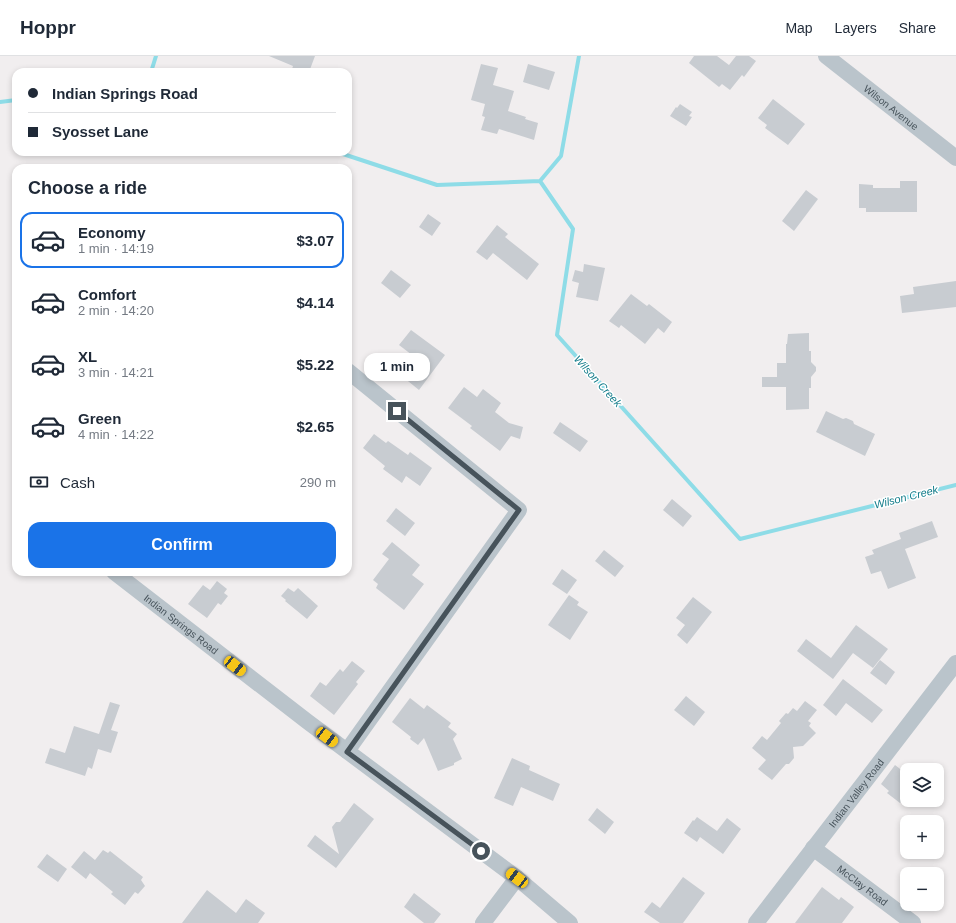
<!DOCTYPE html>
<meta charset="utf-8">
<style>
:root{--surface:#fff;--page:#f6f6f7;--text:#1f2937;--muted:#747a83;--line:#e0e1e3;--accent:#1a73e8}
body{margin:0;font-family:Arial,sans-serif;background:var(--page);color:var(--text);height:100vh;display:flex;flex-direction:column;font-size:15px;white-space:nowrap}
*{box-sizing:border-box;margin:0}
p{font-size:13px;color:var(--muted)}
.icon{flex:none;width:22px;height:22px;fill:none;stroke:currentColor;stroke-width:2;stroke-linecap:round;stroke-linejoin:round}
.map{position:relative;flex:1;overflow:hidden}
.sheet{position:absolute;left:12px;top:108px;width:340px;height:412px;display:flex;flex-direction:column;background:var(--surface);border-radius:12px;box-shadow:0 2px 6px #0003}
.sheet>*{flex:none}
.guide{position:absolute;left:12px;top:12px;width:340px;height:88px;border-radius:12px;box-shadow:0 2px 6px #0003;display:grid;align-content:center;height:88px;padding:0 16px;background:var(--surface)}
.controls{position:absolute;left:900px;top:707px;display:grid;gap:8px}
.controls a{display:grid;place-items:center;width:44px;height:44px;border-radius:8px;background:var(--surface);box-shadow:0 2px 6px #0003;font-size:20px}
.end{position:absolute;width:18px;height:18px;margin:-9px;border:5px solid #47535b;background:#fff;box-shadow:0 0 0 2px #fff}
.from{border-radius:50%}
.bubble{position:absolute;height:28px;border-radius:12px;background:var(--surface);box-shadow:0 2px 6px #0003;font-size:13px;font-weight:700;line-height:28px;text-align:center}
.car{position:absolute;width:12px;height:24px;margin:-12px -6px;border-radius:5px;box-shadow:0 0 3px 1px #0007;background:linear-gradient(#f5c518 24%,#345 0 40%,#f5c518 0 76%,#345 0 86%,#f5c518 0)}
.guide b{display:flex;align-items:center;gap:14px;height:38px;font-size:15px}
.guide b+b{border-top:1px solid var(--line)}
.guide i{width:10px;height:10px;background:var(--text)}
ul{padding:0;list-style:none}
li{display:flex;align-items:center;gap:12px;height:56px;margin:0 8px 6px;padding:0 8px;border:2px solid transparent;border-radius:12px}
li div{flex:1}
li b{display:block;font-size:15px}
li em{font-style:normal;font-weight:700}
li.selected{border-color:var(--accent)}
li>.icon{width:36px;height:36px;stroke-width:1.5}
h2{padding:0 16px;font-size:18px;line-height:48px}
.pay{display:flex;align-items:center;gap:10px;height:44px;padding:0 16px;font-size:15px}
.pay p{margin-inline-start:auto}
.button{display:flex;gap:8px;margin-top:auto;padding:8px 16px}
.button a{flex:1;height:46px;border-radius:12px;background:var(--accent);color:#fff;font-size:16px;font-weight:700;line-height:46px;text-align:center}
header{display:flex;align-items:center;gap:24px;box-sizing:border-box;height:56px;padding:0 20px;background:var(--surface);border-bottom:1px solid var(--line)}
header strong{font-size:19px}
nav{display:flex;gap:22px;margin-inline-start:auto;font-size:14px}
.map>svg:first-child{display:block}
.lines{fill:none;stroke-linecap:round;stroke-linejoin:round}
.stream{stroke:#8edce7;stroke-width:4}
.building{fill:#c8ccd1}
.street{stroke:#bac4cb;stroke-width:16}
.route{stroke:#47535b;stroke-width:5}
.labels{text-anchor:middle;stroke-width:3;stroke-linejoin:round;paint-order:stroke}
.street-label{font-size:10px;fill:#47535b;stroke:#fff}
.water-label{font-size:11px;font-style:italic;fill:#147d8b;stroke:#fff}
</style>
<header>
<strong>Hoppr</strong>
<nav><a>Map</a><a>Layers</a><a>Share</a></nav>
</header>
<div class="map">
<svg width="956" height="867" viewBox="0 0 956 867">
<rect width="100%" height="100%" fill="#f1eeef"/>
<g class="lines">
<path class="stream" d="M 151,16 L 156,0
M 0,46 L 16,44
M 337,96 L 437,129 L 540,125 L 573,173 L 557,279 L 740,483 L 956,429
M 540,125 L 561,100 L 579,0"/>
</g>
<path class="building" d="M 269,0 L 315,0 L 309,16 L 291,16 L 293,10 Z
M 694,0 L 717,0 L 729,9 L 736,0 L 749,0 L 756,5 L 744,21 L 742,19 L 730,34 L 722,28 L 719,31 L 689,7 Z
M 481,8 L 498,12 L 493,29 L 514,35 L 508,55 L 526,61 L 525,63 L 538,67 L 534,84 L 499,73 L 497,78 L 481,74 L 485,61 L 482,60 L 485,48 L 471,44 Z
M 528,8 L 555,16 L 549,34 L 523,26 Z
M 773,43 L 805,68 L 788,89 L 765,72 L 767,69 L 758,62 Z
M 680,48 L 692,56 L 689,60 L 692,61 L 686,70 L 670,60 L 676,51 L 677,52 Z
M 900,125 L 917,125 L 917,156 L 866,156 L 866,152 L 859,152 L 859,128 L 873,129 L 873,132 L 900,132 Z
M 806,134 L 818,143 L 794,175 L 782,165 Z
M 428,158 L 441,167 L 432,180 L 419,171 Z
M 497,169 L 508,178 L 505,181 L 539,208 L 527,224 L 493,197 L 487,204 L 476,196 Z
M 584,208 L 605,212 L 598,245 L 576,241 L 579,227 L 572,225 L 575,214 L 583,216 Z
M 391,214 L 411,229 L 400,242 L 381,227 Z
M 956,225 L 956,251 L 902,257 L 900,240 L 914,238 L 913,231 Z
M 631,238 L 647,250 L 649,248 L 672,266 L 664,277 L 658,272 L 645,288 L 621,269 L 619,272 L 609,265 Z
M 411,274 L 445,299 L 419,334 L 403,321 L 416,302 L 399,289 Z
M 809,277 L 809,295 L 811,295 L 811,306 L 816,311 L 816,315 L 811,321 L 811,332 L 809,332 L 809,353 L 786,354 L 786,331 L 762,331 L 762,321 L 777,321 L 777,307 L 786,307 L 786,288 L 787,288 L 788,278 Z
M 464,331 L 477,341 L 483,333 L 501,347 L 495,356 L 509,367 L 523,371 L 520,383 L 511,380 L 500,395 L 470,372 L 472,370 L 448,352 Z
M 826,355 L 843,363 L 846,362 L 853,365 L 854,368 L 875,378 L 865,400 L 816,376 Z
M 560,366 L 588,385 L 580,396 L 553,377 Z
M 374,378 L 386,387 L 388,385 L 408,399 L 410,396 L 432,412 L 420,430 L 406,420 L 402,427 L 383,413 L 385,410 L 363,392 Z
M 672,443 L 692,460 L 683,471 L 663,454 Z
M 396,452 L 415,467 L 405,480 L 386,465 Z
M 932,465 L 938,481 L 905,493 L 916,522 L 888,533 L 881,515 L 871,518 L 865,501 L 874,498 L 872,494 L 901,483 L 899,477 Z
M 392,486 L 420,509 L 412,519 L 424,528 L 404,554 L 376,532 L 378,528 L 373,524 L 389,503 L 382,498 Z
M 604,494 L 624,510 L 615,521 L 595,505 Z
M 562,513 L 577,524 L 567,538 L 552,528 Z
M 217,525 L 227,533 L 224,537 L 228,540 L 221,549 L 218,547 L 207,562 L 188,548 L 203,529 L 210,534 Z
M 288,532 L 294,536 L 298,532 L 318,550 L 307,563 L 285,545 L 286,544 L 281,540 Z
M 569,539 L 579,546 L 577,549 L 588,556 L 570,584 L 548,569 Z
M 693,541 L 712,556 L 687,588 L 677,579 L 685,569 L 676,562 Z
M 856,569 L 888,593 L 873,612 L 853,597 L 833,623 L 797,595 L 806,583 L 831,602 Z
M 880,604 L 895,616 L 886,629 L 870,617 Z
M 352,605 L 365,615 L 356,626 L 358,628 L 334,659 L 310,640 L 320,626 L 326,630 L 340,613 L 343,616 Z
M 843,623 L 883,654 L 872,667 L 846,647 L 836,660 L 823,649 Z
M 686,640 L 705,656 L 694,670 L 674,654 Z
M 410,642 L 424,653 L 427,649 L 451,667 L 448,671 L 457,678 L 453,683 L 462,703 L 454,707 L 454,709 L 438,715 L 424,682 L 418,689 L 410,683 L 411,681 L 392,666 Z
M 805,645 L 817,654 L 808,665 L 811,667 L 809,670 L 816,677 L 803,690 L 793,691 L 794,702 L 789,708 L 786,708 L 772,724 L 758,713 L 766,704 L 752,692 L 762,680 L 767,684 L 781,667 L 779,665 L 786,657 L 788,658 L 793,652 L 797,655 Z
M 110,646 L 120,649 L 111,674 L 118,676 L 111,697 L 98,693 L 92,713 L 88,711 L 85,720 L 45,707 L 50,692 L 65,697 L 74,670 L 99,678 Z
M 512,702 L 530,710 L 529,714 L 560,728 L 553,745 L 521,731 L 513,750 L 494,742 Z
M 895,709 L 904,716 L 900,722 L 907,728 L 907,739 L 900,747 L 887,737 L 889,735 L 881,728 Z
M 354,747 L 374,763 L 336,812 L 307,790 L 315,779 L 339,798 L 332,771 L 336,766 L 340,766 Z
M 597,752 L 614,766 L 605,778 L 588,764 Z
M 697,761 L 717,775 L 727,762 L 741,773 L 723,798 L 700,781 L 697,786 L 684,777 L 693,764 L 694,765 Z
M 103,794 L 108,797 L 110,795 L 143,821 L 141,824 L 145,830 L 138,838 L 135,836 L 125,849 L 111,838 L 113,836 L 90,817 L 86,823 L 71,811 L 84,795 L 95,804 Z
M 47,798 L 67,813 L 58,826 L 37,811 Z
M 683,821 L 705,837 L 683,867 L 660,867 L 644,856 L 652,846 L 660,852 Z
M 822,831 L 839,844 L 841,841 L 854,851 L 842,867 L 795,867 Z
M 207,834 L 236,857 L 246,843 L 265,857 L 258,867 L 182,867 Z
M 414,837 L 441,858 L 434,867 L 424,867 L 404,851 Z"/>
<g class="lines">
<g class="street">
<path id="s1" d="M 826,0 L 956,102"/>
<path id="s2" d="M 114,516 L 308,666 L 517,822 L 570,867"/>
<path d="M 347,695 L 519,454 L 348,315"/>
<path id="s3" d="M 813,792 L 913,867"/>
<path d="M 483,867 L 517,822"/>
<path id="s4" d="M 756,867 L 956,607"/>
</g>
</g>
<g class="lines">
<path class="route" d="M 397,355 L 519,454 L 347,696 L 481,795"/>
</g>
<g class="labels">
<g class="street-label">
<text dy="4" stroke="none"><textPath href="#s1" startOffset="83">Wilson Avenue</textPath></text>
<text dy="4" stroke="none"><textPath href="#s2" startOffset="85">Indian Springs Road</textPath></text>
<text dy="4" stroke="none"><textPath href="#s4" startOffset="164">Indian Valley Road</textPath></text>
<text dy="4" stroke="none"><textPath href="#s3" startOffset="62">McClay Road</textPath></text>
</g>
<g class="water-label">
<text transform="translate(598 325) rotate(48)" y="4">Wilson Creek</text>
<text transform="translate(906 441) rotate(-14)" y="4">Wilson Creek</text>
</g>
</g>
</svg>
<div class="controls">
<a><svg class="icon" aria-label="layers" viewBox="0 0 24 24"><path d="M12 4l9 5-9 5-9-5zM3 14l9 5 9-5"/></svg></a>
<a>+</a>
<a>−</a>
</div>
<i class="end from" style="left:481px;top:795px"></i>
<i class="end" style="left:397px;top:355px"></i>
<div class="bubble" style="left:364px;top:297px;width:66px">1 min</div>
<i class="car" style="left:235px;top:610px;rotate:128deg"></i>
<i class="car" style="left:327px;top:681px;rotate:127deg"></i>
<i class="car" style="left:517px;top:822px;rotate:307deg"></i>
<div class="guide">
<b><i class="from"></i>Indian Springs Road</b>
<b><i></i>Syosset Lane</b>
</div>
<section class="sheet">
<h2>Choose a ride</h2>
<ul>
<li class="selected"><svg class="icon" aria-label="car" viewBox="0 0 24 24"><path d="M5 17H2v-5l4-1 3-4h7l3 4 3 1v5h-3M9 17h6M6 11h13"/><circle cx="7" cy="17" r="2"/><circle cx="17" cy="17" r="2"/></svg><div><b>Economy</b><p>1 min · 14:19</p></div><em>$3.07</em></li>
<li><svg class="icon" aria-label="car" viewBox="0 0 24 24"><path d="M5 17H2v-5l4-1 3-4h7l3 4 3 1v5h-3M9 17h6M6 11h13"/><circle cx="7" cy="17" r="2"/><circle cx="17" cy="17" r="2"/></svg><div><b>Comfort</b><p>2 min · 14:20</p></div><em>$4.14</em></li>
<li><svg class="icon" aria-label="car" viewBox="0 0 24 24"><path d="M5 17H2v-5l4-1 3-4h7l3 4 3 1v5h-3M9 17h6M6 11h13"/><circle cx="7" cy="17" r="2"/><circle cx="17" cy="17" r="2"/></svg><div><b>XL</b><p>3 min · 14:21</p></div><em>$5.22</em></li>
<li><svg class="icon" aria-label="car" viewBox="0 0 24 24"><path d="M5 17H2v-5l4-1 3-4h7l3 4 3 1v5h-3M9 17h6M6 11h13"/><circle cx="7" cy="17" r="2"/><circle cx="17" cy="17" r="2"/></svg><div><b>Green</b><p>4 min · 14:22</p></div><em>$2.65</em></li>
</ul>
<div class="pay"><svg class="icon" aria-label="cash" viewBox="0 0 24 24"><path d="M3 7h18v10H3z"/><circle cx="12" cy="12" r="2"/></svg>Cash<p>290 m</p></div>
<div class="button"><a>Confirm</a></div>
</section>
</div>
